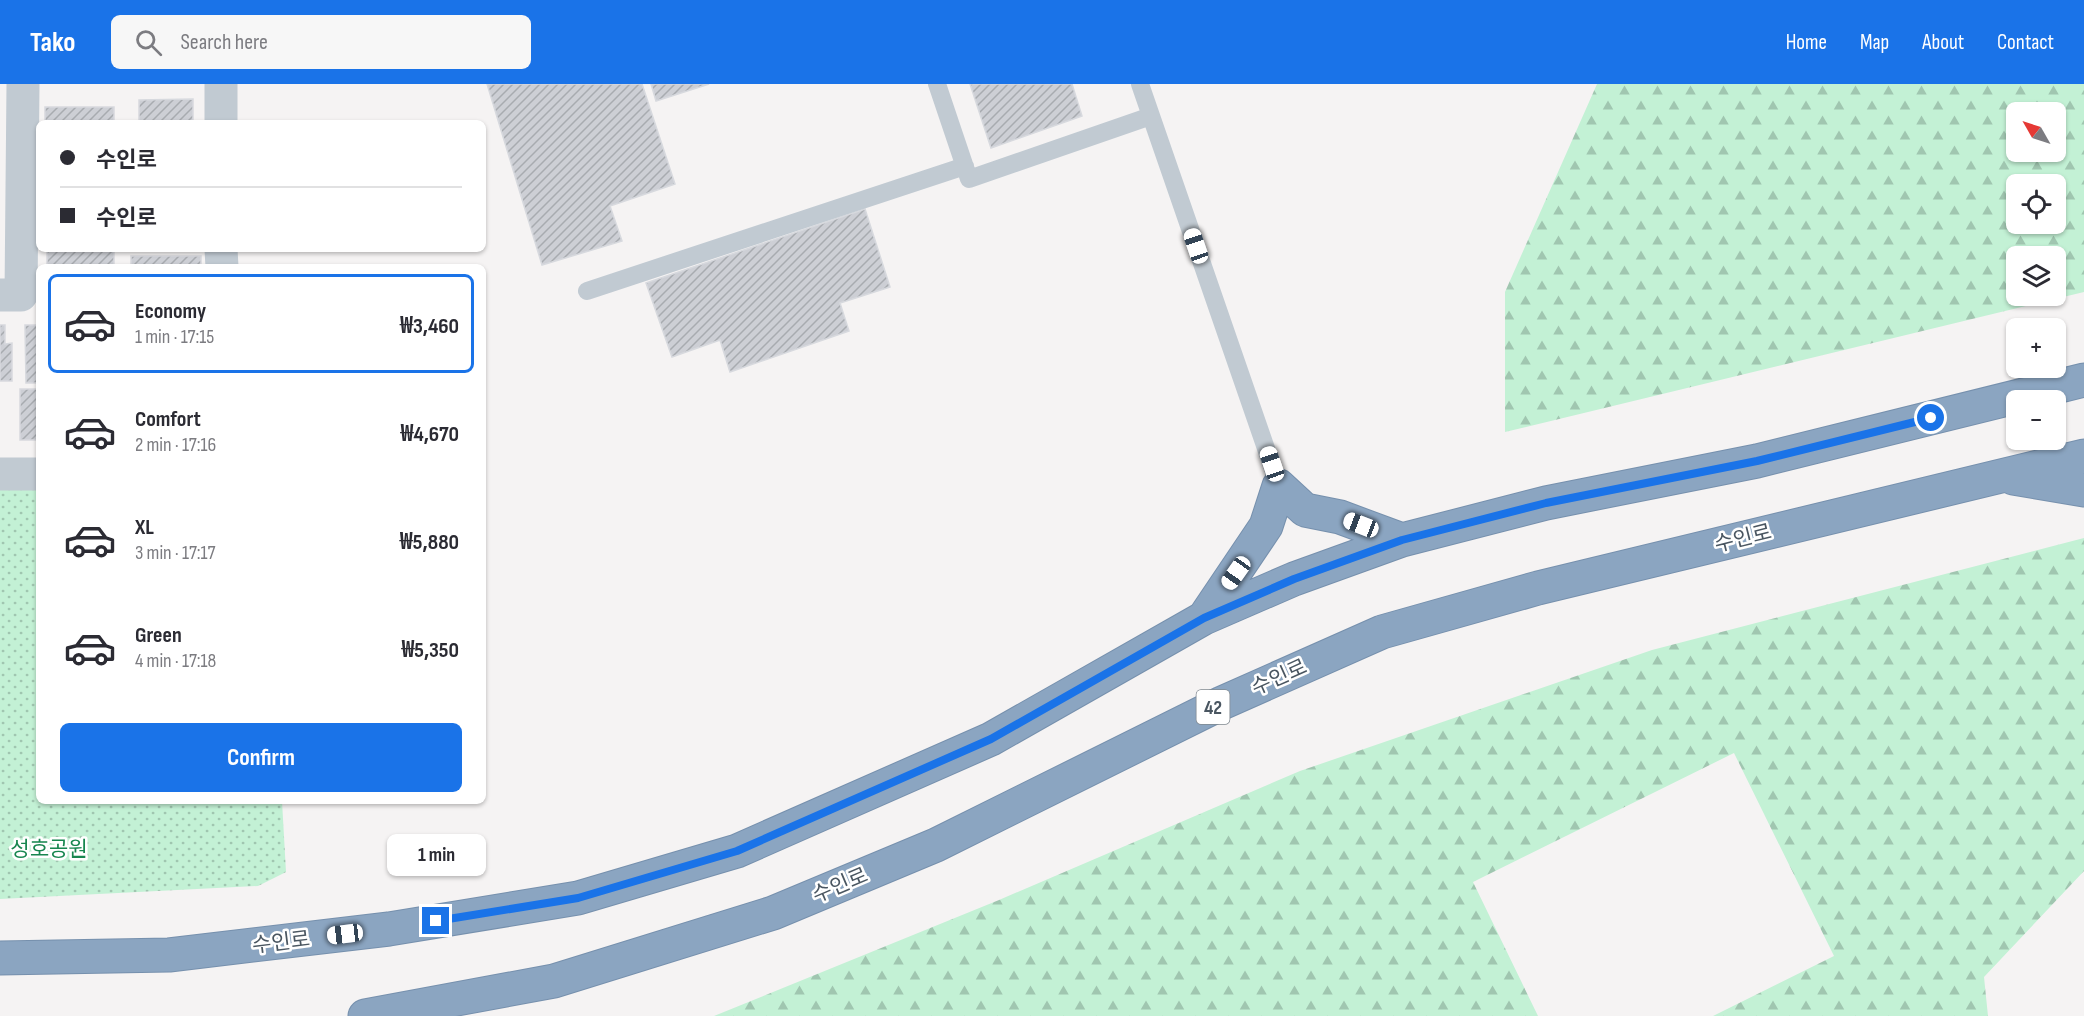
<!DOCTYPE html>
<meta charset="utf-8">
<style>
:root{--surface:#fff;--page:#f7f7f7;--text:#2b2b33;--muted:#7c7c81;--line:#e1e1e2;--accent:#1a73e8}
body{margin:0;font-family:"Sofia Sans Condensed","Noto Sans KR",sans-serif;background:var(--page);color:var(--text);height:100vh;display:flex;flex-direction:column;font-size:22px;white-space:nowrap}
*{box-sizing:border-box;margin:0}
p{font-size:20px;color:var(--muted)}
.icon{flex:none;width:33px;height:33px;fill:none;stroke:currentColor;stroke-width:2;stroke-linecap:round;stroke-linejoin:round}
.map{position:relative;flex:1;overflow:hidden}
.sheet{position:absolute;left:36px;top:180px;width:450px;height:540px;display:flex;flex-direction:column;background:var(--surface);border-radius:9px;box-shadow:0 2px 4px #0004}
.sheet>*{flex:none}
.banner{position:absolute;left:36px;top:36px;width:450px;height:132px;border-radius:9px;box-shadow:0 2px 4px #0004;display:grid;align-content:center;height:132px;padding:0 24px;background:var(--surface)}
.needle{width:39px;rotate:309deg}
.tools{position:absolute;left:2006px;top:18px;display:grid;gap:12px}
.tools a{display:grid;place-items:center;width:60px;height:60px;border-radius:9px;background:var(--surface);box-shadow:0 2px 4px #0004;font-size:30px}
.end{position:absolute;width:27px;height:27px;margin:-14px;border:8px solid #1a73e8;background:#fff;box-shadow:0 0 0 3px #fff}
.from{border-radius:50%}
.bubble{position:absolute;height:42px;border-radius:9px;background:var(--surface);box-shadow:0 2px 4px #0004;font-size:20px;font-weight:700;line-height:42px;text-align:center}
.car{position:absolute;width:18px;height:36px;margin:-18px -9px;border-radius:8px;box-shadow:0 0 4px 2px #0007;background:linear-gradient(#fff 24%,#345 0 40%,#fff 0 76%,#345 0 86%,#fff 0)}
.banner b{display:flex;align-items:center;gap:21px;height:57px;font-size:22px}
.banner b+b{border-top:2px solid var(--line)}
.banner i{width:15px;height:15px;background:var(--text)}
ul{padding:10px 0 0;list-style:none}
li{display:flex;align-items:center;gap:18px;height:99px;margin:0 12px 9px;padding:0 12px;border:3px solid transparent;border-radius:9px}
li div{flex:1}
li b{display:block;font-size:22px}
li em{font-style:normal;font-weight:700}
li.selected{border-color:var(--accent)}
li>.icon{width:54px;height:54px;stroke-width:1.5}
.primary-button{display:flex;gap:12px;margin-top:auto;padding:12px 24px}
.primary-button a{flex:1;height:69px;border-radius:9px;background:var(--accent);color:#fff;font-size:24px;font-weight:700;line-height:69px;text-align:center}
header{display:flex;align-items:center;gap:36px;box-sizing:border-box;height:84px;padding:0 30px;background:var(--accent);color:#fff}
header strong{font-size:28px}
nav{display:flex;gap:33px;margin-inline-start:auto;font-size:21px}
.search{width:420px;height:54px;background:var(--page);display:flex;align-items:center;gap:15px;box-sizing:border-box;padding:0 21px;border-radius:9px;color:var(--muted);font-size:22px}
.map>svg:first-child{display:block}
.forest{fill:url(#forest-firs);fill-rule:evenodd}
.park{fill:url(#park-dots)}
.building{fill:url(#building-hatch);stroke:#d7d9de;stroke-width:1.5}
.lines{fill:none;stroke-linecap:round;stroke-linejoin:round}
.highway-casing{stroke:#7690ad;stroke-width:35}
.lane{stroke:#c1cad2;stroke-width:18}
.street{stroke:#c1cad2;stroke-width:33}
.highway{stroke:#8ba5c1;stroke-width:33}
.route{stroke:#1a73e8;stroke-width:8}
.labels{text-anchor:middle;stroke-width:5;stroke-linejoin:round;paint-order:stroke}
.shield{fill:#fff;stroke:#808990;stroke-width:1.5}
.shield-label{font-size:20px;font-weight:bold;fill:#4a5661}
.street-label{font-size:21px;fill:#4a5661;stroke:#fff}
.park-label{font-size:21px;fill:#17864f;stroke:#fff}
</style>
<header>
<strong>Tako</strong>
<div class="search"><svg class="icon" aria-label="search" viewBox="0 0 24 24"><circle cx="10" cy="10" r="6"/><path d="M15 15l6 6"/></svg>Search here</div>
<nav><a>Home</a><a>Map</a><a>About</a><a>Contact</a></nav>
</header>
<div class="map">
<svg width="2084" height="932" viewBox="0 0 2084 932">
<defs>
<pattern id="forest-firs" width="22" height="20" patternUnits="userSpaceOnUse" patternTransform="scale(1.5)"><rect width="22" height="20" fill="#c3f1d5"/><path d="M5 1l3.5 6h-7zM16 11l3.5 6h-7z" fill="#a0c6b0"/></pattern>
<pattern id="park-dots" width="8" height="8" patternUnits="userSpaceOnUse" patternTransform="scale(1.5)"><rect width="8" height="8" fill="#c3f1d5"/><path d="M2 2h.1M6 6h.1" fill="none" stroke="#a0c6b0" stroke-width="1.8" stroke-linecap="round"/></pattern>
<pattern id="building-hatch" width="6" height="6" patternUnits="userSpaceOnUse" patternTransform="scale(1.5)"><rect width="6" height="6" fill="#cdcfd5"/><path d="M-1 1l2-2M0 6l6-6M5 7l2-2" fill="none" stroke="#a8abb0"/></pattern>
</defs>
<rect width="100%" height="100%" fill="#f5f3f3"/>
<path class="forest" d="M 1597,0 L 2084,0 L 2084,208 L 1505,348 L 1505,208 ZM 2016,28 L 2055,28 L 2055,68 L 2016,68 ZM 2016,100 L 2055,100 L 2055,140 L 2016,140 ZM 2016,172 L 2055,172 L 2055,212 L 2016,212 Z
M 2084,454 L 2084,787 L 1984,893 L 1988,932 L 1713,932 L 1834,872 L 1734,669 L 1473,798 L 1538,932 L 714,932 L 999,816 L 1300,687 L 1652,566 Z"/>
<path class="park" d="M 39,397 L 39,717 L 282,717 L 286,788 L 258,802 L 0,815 L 0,399 Z"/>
<path class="building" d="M 487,0 L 642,0 L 675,100 L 610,122 L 622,157 L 542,181 Z
M 651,0 L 709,0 L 656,17 Z
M 970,0 L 1072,0 L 1082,32 L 991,64 Z
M 193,15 L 193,39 L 139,39 L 139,16 Z
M 45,23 L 114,23 L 114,39 L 45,39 Z
M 865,125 L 890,203 L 840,219 L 849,247 L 730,288 L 720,256 L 672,273 L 646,199 Z
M 47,167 L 114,167 L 114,183 L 47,183 Z
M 131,172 L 201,172 L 201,183 L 131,183 Z
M 0,241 L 5,241 L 5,260 L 12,259 L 12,297 L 0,297 Z
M 25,241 L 39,241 L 39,299 L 26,299 Z
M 20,305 L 39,305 L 39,356 L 20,356 Z"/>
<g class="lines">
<g class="highway-casing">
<path id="highway" d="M 2013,394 L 2084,406
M 1204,534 L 1266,442 L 1279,402 L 1305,426 L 1340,433 L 1402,456
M 0,874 L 169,871 L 389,845 L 578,814 L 737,767 L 991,655 L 1204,534 L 1294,495 L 1402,456 L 1546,419 L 1757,377 L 2084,296
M 365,932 L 554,897 L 773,829 L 936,761 L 1222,619 L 1382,548 L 1538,504 L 2084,372"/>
</g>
<path class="lane" d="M 937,0 L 969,95 L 1151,32
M 1140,0 L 1279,402
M 587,207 L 965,82"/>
<path class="street" d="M 221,0 L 221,39
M 221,165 L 222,183
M 0,211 L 21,211 L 23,0
M 0,390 L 39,390"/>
<use href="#highway" class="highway"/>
</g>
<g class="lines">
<path class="route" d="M 436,837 L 578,814 L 737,767 L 991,655 L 1204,534 L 1294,495 L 1402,456 L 1546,419 L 1757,377 L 1931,334"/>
</g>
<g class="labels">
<rect class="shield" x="1196.5" y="606" width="33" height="34" rx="4.5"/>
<g class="shield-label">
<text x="1213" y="630">42</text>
</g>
<g class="street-label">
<text transform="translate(1743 454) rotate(-14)" y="7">수인로</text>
<text transform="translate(1279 593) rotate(-24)" y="7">수인로</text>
<text transform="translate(840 801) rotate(-23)" y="7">수인로</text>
<text transform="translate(281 858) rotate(-7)" y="7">수인로</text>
</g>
<g class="park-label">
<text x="49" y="772">성호공원</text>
</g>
</g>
</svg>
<div class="tools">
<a><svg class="needle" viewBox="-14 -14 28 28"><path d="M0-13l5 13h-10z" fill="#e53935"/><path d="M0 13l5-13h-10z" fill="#7c7c81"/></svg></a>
<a><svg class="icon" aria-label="locate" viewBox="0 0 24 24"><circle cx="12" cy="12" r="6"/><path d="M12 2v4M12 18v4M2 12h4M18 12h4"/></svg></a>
<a><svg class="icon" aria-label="layers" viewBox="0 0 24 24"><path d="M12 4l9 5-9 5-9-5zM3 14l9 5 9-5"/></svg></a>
<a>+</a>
<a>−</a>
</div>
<i class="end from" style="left:1931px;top:334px"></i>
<i class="end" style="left:436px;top:837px"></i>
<div class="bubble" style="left:387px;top:750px;width:99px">1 min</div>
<i class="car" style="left:1196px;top:162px;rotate:341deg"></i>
<i class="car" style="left:1272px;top:380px;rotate:341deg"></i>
<i class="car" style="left:1361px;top:441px;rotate:291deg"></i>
<i class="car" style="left:1236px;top:489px;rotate:215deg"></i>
<i class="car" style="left:345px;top:850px;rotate:263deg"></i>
<div class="banner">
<b><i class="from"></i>수인로</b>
<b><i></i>수인로</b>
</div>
<section class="sheet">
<ul>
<li class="selected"><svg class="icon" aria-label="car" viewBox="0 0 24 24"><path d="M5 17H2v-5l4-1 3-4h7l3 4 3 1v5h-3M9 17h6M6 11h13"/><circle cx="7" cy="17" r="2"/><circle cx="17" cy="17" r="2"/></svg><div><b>Economy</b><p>1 min · 17:15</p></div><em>₩3,460</em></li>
<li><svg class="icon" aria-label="car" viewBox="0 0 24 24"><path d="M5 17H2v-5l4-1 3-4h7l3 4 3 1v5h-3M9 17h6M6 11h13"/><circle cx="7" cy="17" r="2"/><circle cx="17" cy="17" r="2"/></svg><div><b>Comfort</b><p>2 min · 17:16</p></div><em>₩4,670</em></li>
<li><svg class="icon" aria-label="car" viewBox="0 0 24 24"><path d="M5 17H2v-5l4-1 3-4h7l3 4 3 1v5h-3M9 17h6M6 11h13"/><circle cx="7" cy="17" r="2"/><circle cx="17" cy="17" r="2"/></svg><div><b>XL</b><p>3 min · 17:17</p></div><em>₩5,880</em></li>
<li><svg class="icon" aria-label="car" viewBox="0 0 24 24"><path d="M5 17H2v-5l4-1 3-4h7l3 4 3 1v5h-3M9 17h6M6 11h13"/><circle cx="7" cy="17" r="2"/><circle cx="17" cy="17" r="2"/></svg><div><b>Green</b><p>4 min · 17:18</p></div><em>₩5,350</em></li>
</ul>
<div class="primary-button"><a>Confirm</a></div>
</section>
</div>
